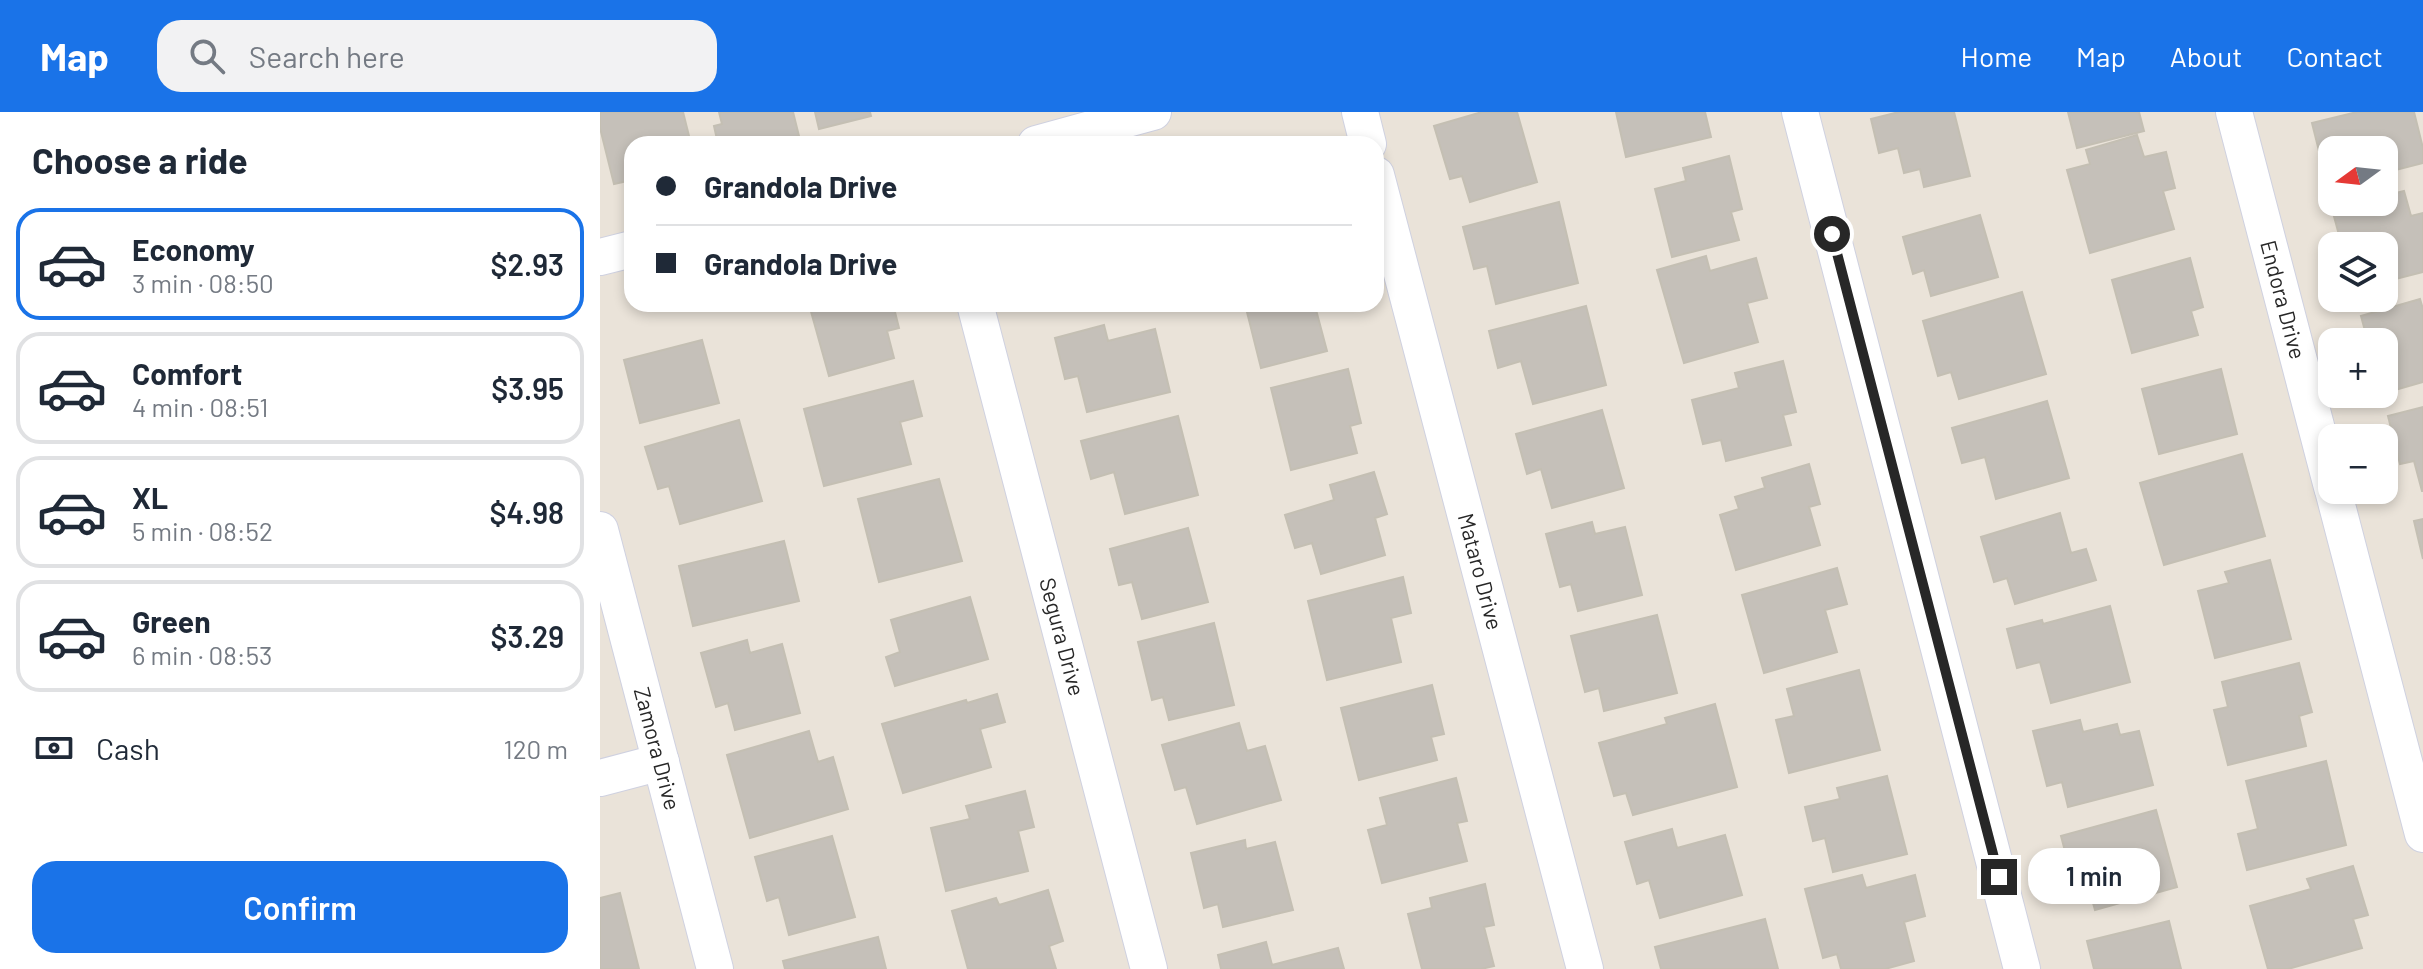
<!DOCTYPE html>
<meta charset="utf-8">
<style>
:root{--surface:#fff;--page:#f2f2f3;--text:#1f2937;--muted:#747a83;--line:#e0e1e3;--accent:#1a73e8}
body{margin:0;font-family:Barlow,sans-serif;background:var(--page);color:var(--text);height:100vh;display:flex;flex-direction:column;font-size:30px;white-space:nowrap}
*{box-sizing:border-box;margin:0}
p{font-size:26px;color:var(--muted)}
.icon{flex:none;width:44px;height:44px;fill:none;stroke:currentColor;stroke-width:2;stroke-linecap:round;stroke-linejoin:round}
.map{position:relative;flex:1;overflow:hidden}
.drawer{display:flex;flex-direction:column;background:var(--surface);width:600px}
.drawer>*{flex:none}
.guide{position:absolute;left:24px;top:24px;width:760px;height:176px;border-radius:24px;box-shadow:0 4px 12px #0003;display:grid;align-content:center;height:176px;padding:0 32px;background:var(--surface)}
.needle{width:52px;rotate:255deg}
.controls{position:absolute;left:1718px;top:24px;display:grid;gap:16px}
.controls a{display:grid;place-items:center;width:80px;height:80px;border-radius:16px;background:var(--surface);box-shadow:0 4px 12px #0003;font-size:40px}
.end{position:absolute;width:36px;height:36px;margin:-18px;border:10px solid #272727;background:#fff;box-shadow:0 0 0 4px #fff}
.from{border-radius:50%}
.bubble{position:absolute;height:56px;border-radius:24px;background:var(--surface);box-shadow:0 4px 12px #0003;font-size:26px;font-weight:600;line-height:56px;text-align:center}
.guide b{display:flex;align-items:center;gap:28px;height:76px;font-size:30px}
.guide b+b{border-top:2px solid var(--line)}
.guide i{width:20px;height:20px;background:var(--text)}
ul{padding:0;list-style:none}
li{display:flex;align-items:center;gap:24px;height:112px;margin:0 16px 12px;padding:0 16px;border:4px solid var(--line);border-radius:24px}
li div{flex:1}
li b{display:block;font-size:30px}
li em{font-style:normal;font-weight:600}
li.selected{border-color:var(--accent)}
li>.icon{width:72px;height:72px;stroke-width:1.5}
h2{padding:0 32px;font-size:36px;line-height:96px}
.pay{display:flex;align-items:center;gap:20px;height:88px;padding:0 32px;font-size:30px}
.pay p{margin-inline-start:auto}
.button{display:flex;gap:16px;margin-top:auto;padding:16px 32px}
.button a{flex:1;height:92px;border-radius:24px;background:var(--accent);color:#fff;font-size:32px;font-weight:600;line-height:92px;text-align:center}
header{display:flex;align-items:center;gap:48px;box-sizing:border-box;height:112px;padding:0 40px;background:var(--accent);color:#fff}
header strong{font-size:38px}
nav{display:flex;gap:44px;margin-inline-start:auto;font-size:28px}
.search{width:560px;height:72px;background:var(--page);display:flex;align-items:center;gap:20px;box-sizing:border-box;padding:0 28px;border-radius:24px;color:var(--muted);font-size:30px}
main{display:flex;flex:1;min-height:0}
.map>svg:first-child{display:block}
.building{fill:#c5c0b9;stroke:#c4bfb3;stroke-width:2}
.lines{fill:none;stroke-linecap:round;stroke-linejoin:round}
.minor-casing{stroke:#cfd1e0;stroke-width:38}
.minor{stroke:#fff;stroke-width:36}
.route{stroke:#272727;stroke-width:10}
.labels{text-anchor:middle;stroke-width:8;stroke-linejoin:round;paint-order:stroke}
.street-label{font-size:22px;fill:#272727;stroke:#fff}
</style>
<header>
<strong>Map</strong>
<div class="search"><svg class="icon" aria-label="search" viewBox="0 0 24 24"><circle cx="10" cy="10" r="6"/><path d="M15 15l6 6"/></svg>Search here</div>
<nav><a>Home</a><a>Map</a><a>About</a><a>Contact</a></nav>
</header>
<main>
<section class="drawer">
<h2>Choose a ride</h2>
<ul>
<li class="selected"><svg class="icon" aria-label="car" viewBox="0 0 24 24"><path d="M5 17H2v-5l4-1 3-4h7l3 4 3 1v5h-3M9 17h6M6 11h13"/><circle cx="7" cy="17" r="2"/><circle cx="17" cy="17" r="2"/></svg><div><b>Economy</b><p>3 min · 08:50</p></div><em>$2.93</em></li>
<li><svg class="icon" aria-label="car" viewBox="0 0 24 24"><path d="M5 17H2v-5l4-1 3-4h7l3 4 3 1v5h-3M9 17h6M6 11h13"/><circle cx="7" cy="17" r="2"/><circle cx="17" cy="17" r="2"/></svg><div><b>Comfort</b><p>4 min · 08:51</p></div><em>$3.95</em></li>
<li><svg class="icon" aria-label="car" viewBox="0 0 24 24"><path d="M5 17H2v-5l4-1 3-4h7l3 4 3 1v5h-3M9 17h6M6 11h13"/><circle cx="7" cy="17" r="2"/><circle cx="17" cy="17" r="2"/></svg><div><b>XL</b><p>5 min · 08:52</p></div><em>$4.98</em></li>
<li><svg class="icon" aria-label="car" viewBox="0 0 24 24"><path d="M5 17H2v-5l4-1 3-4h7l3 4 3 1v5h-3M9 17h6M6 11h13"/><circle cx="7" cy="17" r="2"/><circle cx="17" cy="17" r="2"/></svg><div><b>Green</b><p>6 min · 08:53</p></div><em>$3.29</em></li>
</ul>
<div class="pay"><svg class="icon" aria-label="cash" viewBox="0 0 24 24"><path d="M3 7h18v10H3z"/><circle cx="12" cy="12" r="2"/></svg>Cash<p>120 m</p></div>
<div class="button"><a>Confirm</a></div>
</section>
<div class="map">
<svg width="1823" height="857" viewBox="0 0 1823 857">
<rect width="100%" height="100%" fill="#eae3d9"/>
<path class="building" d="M 0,0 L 83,0 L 91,32 L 32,32 L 32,68 L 14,72 L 0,16 Z
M 119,0 L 193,0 L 199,24 L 167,32 L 118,32 L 114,14 L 122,12 Z
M 215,0 L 270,0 L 271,4 L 219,17 Z
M 882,0 L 917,0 L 937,70 L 870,90 L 862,64 L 850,67 L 834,14 Z
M 1016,0 L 1105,0 L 1111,25 L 1026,45 Z
M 1299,0 L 1354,0 L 1370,64 L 1324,75 L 1320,57 L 1304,61 L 1298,36 L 1279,41 L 1271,7 Z
M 1468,0 L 1539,0 L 1544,19 L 1477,36 Z
M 1757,0 L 1814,0 L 1823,36 L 1823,51 L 1784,61 L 1784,38 L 1732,38 L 1732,74 L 1728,75 L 1712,11 Z
M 1537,23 L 1544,45 L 1566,40 L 1575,76 L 1563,79 L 1574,117 L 1490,141 L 1467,58 L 1490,52 L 1486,38 Z
M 1129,44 L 1142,97 L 1131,100 L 1139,128 L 1072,145 L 1055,77 L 1086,69 L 1083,56 Z
M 1804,79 L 1811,104 L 1823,101 L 1823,160 L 1784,170 L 1784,134 L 1742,134 L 1732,97 L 1761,90 L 1784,90 L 1784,84 Z
M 959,90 L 978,171 L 896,192 L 887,154 L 874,157 L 863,115 Z
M 1380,103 L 1398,165 L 1331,184 L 1324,158 L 1313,162 L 1303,125 Z
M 1106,144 L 1110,159 L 1156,146 L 1167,186 L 1147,191 L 1158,230 L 1084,251 L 1057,158 Z
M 1590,146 L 1603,195 L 1591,199 L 1598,223 L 1532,241 L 1512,168 Z
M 1422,180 L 1446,262 L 1359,287 L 1351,260 L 1338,264 L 1323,209 Z
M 1820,187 L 1823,197 L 1823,270 L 1795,278 L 1784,241 L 1784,230 L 1768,230 L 1761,204 Z
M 225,192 L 293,192 L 299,216 L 287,219 L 294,246 L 229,264 L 210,196 Z
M 645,192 L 724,192 L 715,194 L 727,239 L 661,256 Z
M 986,194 L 1006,273 L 933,292 L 921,249 L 898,256 L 889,219 Z
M 504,213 L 508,229 L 555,217 L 570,280 L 487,300 L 478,264 L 465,267 L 455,226 Z
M 102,228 L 119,291 L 40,311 L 24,248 Z
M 1183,249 L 1196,300 L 1183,303 L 1191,333 L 1126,349 L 1121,328 L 1103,332 L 1092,288 L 1139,276 L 1135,261 Z
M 748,257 L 761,311 L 750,314 L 757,341 L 691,358 L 671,276 Z
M 1621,257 L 1637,322 L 1559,342 L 1542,277 Z
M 313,269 L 322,304 L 300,310 L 311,352 L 224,374 L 204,297 Z
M 1447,289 L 1469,366 L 1396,387 L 1385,345 L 1362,351 L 1352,316 Z
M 1823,295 L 1823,379 L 1822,379 L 1814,349 L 1800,352 L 1788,304 Z
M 1002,298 L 1024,376 L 952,396 L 941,357 L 927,362 L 916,322 Z
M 578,304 L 598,383 L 525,402 L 514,360 L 491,367 L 481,329 Z
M 139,308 L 162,389 L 80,412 L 69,374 L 58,377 L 45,335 Z
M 1642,342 L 1665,424 L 1564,453 L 1540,371 Z
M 1209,352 L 1220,392 L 1209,395 L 1220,433 L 1136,458 L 1120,403 L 1139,397 L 1135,385 L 1165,376 L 1162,366 Z
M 774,360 L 787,402 L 775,406 L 785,443 L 721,462 L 712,431 L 695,436 L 685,403 L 734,388 L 730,373 Z
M 339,367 L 362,449 L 279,470 L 258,387 Z
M 1460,401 L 1471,441 L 1486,437 L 1496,468 L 1415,492 L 1407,466 L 1394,470 L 1381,425 Z
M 1823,407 L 1823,447 L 1814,409 Z
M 992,410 L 995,422 L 1025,415 L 1042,483 L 978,499 L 971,472 L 960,475 L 946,422 Z
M 588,416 L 608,490 L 542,507 L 532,470 L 519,473 L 510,437 Z
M 184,429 L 199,489 L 93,514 L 79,454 Z
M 1670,448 L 1691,527 L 1615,546 L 1598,479 L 1629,471 L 1625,460 Z
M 1237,456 L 1247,492 L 1225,498 L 1237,540 L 1164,561 L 1142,483 Z
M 803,465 L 811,501 L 791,506 L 801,550 L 727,568 L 708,489 Z
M 370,485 L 388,547 L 295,574 L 286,545 L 300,540 L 291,508 Z
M 1510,494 L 1530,570 L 1451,591 L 1440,550 L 1417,556 L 1407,517 L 1442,508 L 1443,512 Z
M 1057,503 L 1077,581 L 1004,599 L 999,576 L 985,580 L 971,524 Z
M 614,511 L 634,593 L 569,608 L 563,585 L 552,588 L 538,530 Z
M 147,528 L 150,541 L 182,532 L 200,601 L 135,618 L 128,591 L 116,595 L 101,541 Z
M 1699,551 L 1712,600 L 1699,604 L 1706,634 L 1628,653 L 1614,598 L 1628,595 L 1622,570 Z
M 1259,558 L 1280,638 L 1189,661 L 1176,608 L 1194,604 L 1187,577 Z
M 832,573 L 844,622 L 831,625 L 837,648 L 759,668 L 741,596 Z
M 397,582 L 405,610 L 380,617 L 391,655 L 303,681 L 282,612 L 366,588 L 367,591 Z
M 1115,592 L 1137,675 L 1033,703 L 1026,681 L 1014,684 L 999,631 L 1067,612 L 1065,606 Z
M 1480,608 L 1483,620 L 1517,612 L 1520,623 L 1539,619 L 1553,673 L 1468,695 L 1462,670 L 1447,674 L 1433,619 Z
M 639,611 L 647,639 L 665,634 L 681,688 L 597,712 L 586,675 L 575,678 L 562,633 Z
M 209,619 L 218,650 L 233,645 L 248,697 L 150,726 L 127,643 Z
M 1726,649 L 1746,733 L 1647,758 L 1638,722 L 1658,717 L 1646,669 Z
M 1287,664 L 1307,742 L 1233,760 L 1225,726 L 1213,729 L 1205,695 L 1240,687 L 1237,676 Z
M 856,666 L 867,709 L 857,711 L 867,749 L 782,771 L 768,718 L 787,713 L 780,686 Z
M 425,679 L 434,715 L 418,719 L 428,759 L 346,779 L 331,716 L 370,707 L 366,694 Z
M 1556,698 L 1577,775 L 1495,798 L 1488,773 L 1475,777 L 1461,724 Z
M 1072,717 L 1077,736 L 1125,723 L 1142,783 L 1060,806 L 1049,768 L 1037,772 L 1025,730 Z
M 232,724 L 255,805 L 189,823 L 179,785 L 167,789 L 155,745 Z
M 645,728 L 646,737 L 675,730 L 693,798 L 623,815 L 618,792 L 604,796 L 591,741 Z
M 1753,754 L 1768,803 L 1753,807 L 1762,836 L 1688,857 L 1668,857 L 1650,794 L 1711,777 L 1707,767 Z
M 1262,763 L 1266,776 L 1315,763 L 1325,804 L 1304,810 L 1314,849 L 1285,857 L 1241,857 L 1237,842 L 1223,846 L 1205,777 Z
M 885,772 L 894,813 L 884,815 L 894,854 L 881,857 L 822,857 L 808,802 L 832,796 L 830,786 Z
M 448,778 L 463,829 L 449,834 L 456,857 L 368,857 L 352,799 L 396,786 L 399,793 Z
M 20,781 L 39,857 L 0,857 L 0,786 Z
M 1165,807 L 1178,857 L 1061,857 L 1055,835 Z
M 1569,809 L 1581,857 L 1494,857 L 1487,829 Z
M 278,825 L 286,857 L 185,857 L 183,849 Z
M 666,830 L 672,853 L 738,836 L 744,857 L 621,857 L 618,843 Z"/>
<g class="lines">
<g class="minor-casing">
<g id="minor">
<path d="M 760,0 L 768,32"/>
<path d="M 1200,0 L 1422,857"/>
<path id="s1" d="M 1634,0 L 1732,375"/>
<path d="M 436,32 L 553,0"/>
<path id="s2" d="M 776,63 L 985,857"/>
<path d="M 0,145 L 32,137"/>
<path id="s3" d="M 375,192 L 549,857"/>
<path d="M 1733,378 L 1823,722"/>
<path id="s4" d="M 0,418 L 115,857"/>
<path d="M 0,666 L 61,650"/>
</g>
</g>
<use href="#minor" class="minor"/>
</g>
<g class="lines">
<path class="route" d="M 1232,122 L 1399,765"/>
</g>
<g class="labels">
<g class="street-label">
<text dy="8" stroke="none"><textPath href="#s1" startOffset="194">Endora Drive</textPath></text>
<text dy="8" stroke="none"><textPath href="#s2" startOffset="410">Mataro Drive</textPath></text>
<text dy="8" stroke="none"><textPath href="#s3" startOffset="344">Segura Drive</textPath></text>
<text dy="8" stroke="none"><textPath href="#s4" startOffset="226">Zamora Drive</textPath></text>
</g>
</g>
</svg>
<div class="controls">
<a><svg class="needle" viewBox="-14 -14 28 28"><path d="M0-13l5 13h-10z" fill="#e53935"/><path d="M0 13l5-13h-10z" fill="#747a83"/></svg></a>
<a><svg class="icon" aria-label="layers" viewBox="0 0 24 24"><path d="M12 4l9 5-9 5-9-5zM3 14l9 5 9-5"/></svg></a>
<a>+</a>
<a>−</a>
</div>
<i class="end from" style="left:1232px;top:122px"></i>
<i class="end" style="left:1399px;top:765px"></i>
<div class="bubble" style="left:1428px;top:736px;width:132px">1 min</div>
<div class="guide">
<b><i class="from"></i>Grandola Drive</b>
<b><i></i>Grandola Drive</b>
</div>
</div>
</main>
